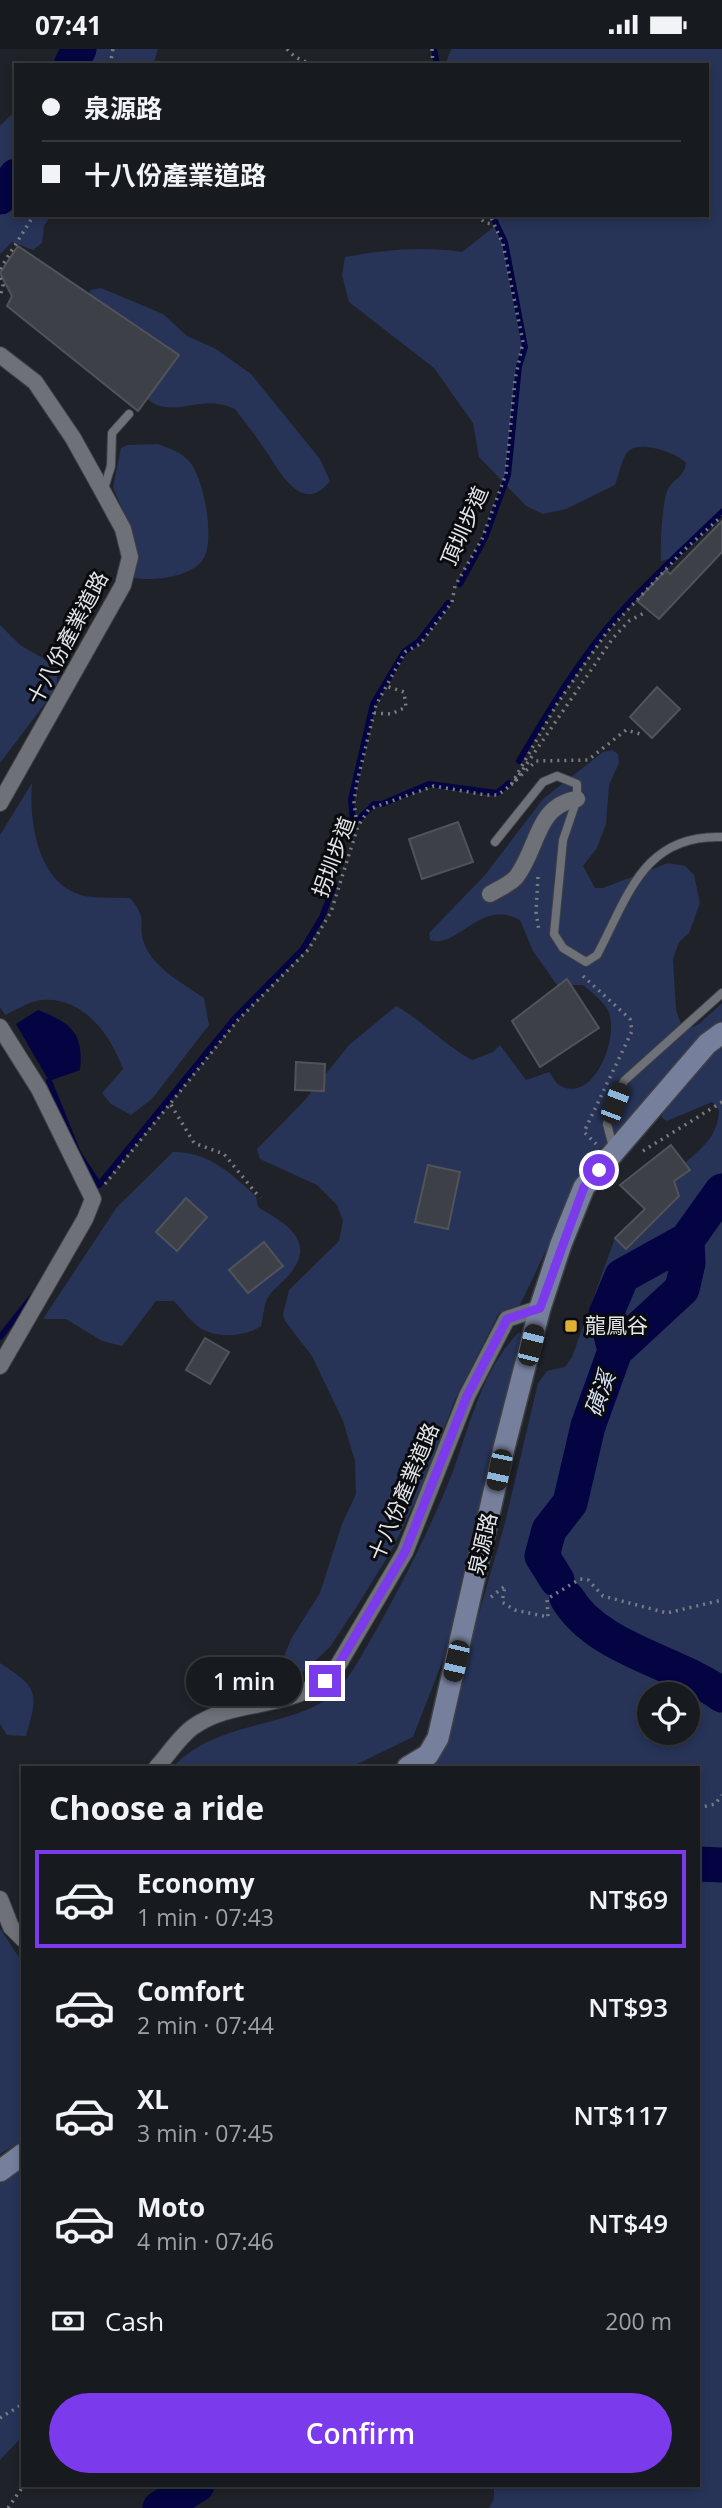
<!DOCTYPE html>
<meta charset="utf-8">
<style>
:root{--surface:#171a1e;--page:#202327;--text:#f1f3f6;--muted:#9ea1a4;--line:#36383c;--accent:#7c3aed}
body{margin:0;font-family:"Open Sans","Noto Sans TC",sans-serif;background:var(--page);color:var(--text);height:100vh;display:flex;flex-direction:column;font-size:26px;white-space:nowrap}
*{box-sizing:border-box;margin:0}
p{font-size:23px;color:var(--muted)}
.icon{flex:none;width:38px;height:38px;fill:none;stroke:currentColor;stroke-width:2;stroke-linecap:round;stroke-linejoin:round}
.map{position:relative;flex:1;overflow:hidden}
.sheet{position:absolute;left:21px;top:1717px;width:679px;height:721px;display:flex;flex-direction:column;background:var(--surface);border-radius:0px;box-shadow:0 4px 10px #0003,0 0 0 2px var(--line)}
.sheet>*{flex:none}
.top-card{position:absolute;left:14px;top:14px;width:695px;height:154px;border-radius:0px;box-shadow:0 4px 10px #0003,0 0 0 2px var(--line);display:grid;align-content:center;height:154px;padding:0 28px;background:var(--surface)}
.controls{position:absolute;left:637px;top:1633px;display:grid;gap:14px}
.controls a{display:grid;place-items:center;width:63px;height:63px;border-radius:50%;background:var(--surface);box-shadow:0 4px 10px #0003,0 0 0 2px var(--line);font-size:35px}
.end{position:absolute;width:32px;height:32px;margin:-16px;border:9px solid #7c3aed;background:#fff;box-shadow:0 0 0 4px #fff}
.from{border-radius:50%}
.bubble{position:absolute;height:49px;border-radius:24px;background:var(--surface);box-shadow:0 4px 10px #0003,0 0 0 2px var(--line);font-size:23px;font-weight:600;line-height:49px;text-align:center}
.car{position:absolute;width:21px;height:42px;margin:-21px -10px;border-radius:9px;box-shadow:0 0 5px 2px #0007;background:linear-gradient(#222 24%,#8ab4d8 0 40%,#222 0 76%,#8ab4d8 0 86%,#222 0)}
.top-card b{display:flex;align-items:center;gap:24px;height:66px;font-size:26px}
.top-card b+b{border-top:2px solid var(--line)}
.top-card i{width:18px;height:18px;background:var(--text)}
ul{padding:0;list-style:none}
li{display:flex;align-items:center;gap:21px;height:98px;margin:0 14px 10px;padding:0 14px;border:4px solid transparent;border-radius:0px}
li div{flex:1}
li b{display:block;font-size:26px}
li em{font-style:normal;font-weight:600}
li.on{border-color:var(--accent)}
li>.icon{width:63px;height:63px;stroke-width:1.5}
h2{padding:0 28px;font-size:32px;line-height:84px}
.pay{display:flex;align-items:center;gap:18px;height:77px;padding:0 28px;font-size:26px}
.pay p{margin-inline-start:auto}
.primary-button{display:flex;gap:14px;margin-top:auto;padding:14px 28px}
.primary-button a{flex:1;height:80px;border-radius:42px;background:var(--accent);color:#fff;font-size:28px;font-weight:600;line-height:80px;text-align:center}
.status{display:flex;justify-content:space-between;align-items:center;height:49px;padding:0 35px;background:var(--surface);direction:ltr}
.status svg{height:19px;fill:currentColor}
.map>svg:first-child{display:block}
.green{fill:#273458;fill-rule:evenodd}
.water{fill:#030441}
.lines{fill:none;stroke-linecap:round;stroke-linejoin:round}
.stream{stroke:#030441;stroke-width:6}
.river{stroke:#030441;stroke-width:35}
.building{fill:#3d4046;stroke:#51535a;stroke-width:2}
.lane-casing{stroke:#3e4044;stroke-width:10}
.street-casing{stroke:#3e4044;stroke-width:18}
.secondary-casing{stroke:#3e4044;stroke-width:24}
.path{stroke:#7a7c81;stroke-width:3.5;stroke-dasharray:2 5;stroke-linecap:butt}
.lane{stroke:#6e7178;stroke-width:8}
.street{stroke:#6e7178;stroke-width:16}
.secondary{stroke:#76809c;stroke-width:21}
.route{stroke:#7c3aed;stroke-width:9}
.poi-dot{fill:#deb133;stroke:#0a0b0e;stroke-width:2.5}
.labels{text-anchor:middle;stroke-width:6;stroke-linejoin:round;paint-order:stroke}
.street-label{font-size:21px;fill:#e4e6ea;stroke:#0a0b0e}
.poi-label{font-size:21px;fill:#e4e6ea;stroke:#0a0b0e;text-anchor:start}
.water-label{font-size:23px;font-style:italic;fill:#d7dff2;stroke:#0a0b0e}
</style>
<div class="status"><b>07:41</b><svg viewBox="0 0 49 12"><path d="M0 12V9h3v3zM5 12V6h3v6zM10 12V3h3v9zM15 12V0h3v12zM26 1h20v11H26zM47 4h2v5h-2z"/></svg></div>
<div class="map">
<svg width="722" height="2459" viewBox="0 0 722 2459">
<rect width="100%" height="100%" fill="#1f2228"/>
<path class="green" d="M 67,0 L 158,0 L 153,16 L 55,16 Z
M 451,0 L 722,0 L 722,459 L 669,510 L 661,512 C 660,498 662,452 668,440 C 674,429 684,429 686,414 C 677,404 642,392 630,401 C 622,406 619,427 615,436 L 566,460 L 543,465 L 526,457 L 479,408 L 473,374 L 434,319 L 349,253 L 342,226 L 345,208 C 385,201 422,197 462,203 L 499,174 L 497,166 L 707,166 L 707,16 L 445,16 Z
M 16,61 L 16,166 L 51,166 L 44,177 L 42,194 L 33,201 L 12,193 L 0,205 L 0,77 Z
M 101,239 L 163,265 L 187,287 L 216,300 L 251,325 L 320,410 L 330,432 C 300,470 277,416 261,395 C 253,383 244,372 235,360 C 206,347 193,360 167,358 C 131,357 101,278 85,250 L 91,241 Z
M 158,395 C 168,399 179,402 187,410 C 204,425 215,489 204,509 C 192,529 153,532 133,529 L 137,513 L 129,477 L 113,438 L 121,399 L 128,396 Z
M 0,576 C 6,581 10,587 16,592 C 34,609 63,609 56,640 L 0,714 Z
M 612,701 L 618,705 L 619,714 L 609,736 L 606,775 L 597,799 L 583,817 L 595,839 L 603,839 L 668,814 L 685,817 L 694,826 L 700,854 L 689,884 L 679,893 L 673,910 L 676,961 L 681,975 L 690,979 L 699,975 L 722,954 L 722,973 L 711,981 L 627,1075 L 590,1109 L 520,1256 L 499,1264 L 454,1353 L 422,1438 L 393,1499 L 359,1554 L 330,1598 L 303,1623 L 268,1637 L 278,1623 L 291,1590 L 320,1544 L 342,1475 L 356,1445 L 355,1412 L 343,1372 L 312,1307 L 285,1272 L 283,1265 L 289,1241 L 339,1192 L 343,1172 L 337,1156 L 317,1136 L 260,1110 L 257,1100 L 304,1052 L 349,996 L 396,957 C 423,972 444,996 472,1011 L 493,1003 L 500,996 L 526,1031 L 549,1023 C 552,1026 555,1033 559,1036 C 591,1056 619,993 609,964 C 606,954 591,943 583,936 L 557,936 L 533,902 L 520,871 C 479,849 458,901 430,891 L 429,884 L 485,826 L 543,750 L 603,703 Z
M 32,734 C 29,772 37,833 81,846 C 95,850 115,848 130,849 C 149,871 137,874 144,894 C 153,919 184,935 204,949 L 209,976 L 152,1050 L 131,1066 L 111,1055 L 102,1044 L 123,1020 C 110,985 83,947 41,951 C 28,953 16,961 5,966 L 0,958 L 0,786 Z
M 722,995 L 722,2459 L 489,2459 L 494,2450 L 494,2436 L 698,2436 L 698,1718 L 420,1718 L 439,1703 L 505,1474 L 538,1334 L 547,1322 L 565,1318 L 572,1308 L 615,1189 L 627,1200 L 679,1147 L 674,1132 L 690,1121 L 685,1114 C 703,1098 718,1087 719,1061 L 712,1053 L 667,1072 L 662,1069 L 662,1061 ZM 649,1645 L 688,1645 L 688,1684 L 649,1684 Z
M 173,1103 C 210,1103 230,1124 256,1147 L 258,1158 C 285,1174 318,1192 289,1226 C 283,1233 271,1242 267,1250 C 264,1257 263,1269 261,1277 C 247,1287 219,1290 202,1280 C 192,1274 182,1261 174,1252 L 156,1252 L 122,1297 L 102,1292 L 66,1270 L 43,1270 L 117,1158 Z
M 519,1283 L 525,1288 L 471,1490 L 445,1606 L 413,1688 L 351,1718 L 173,1718 C 220,1667 305,1681 341,1637 C 356,1619 366,1598 378,1578 C 405,1529 431,1478 452,1425 C 470,1377 481,1322 519,1283 Z
M 0,1614 C 38,1639 39,1642 26,1687 L 7,1686 L 0,1675 Z
M 0,1879 L 23,1915 L 23,2091 L 0,2105 Z
M 23,2115 L 23,2387 L 0,2411 L 0,2132 Z"/>
<path class="water" d="M 38,961 C 71,974 84,984 80,1021 L 49,1032 L 16,975 Z"/>
<g class="lines">
<path class="stream" d="M 434,0 L 437,16
M 460,535 L 485,489 L 508,426 L 519,317 L 525,298 L 505,193 L 492,166
M 519,712 C 549,661 580,609 619,565 C 651,529 687,497 722,463
M 359,770 L 374,755 L 382,755 L 429,735 L 497,744 L 509,734
M 353,773 L 351,751 L 373,655 L 404,603 L 419,592 L 448,554
M 49,1032 L 78,1104 L 99,1136 L 235,969 L 303,900 L 322,868 L 334,837
M 0,1288 L 32,1248"/>
<path class="river" d="M 71,16 L 79,0
M 0,148 L 16,127
M 615,1302 L 606,1265 L 622,1227 L 687,1191
M 557,1531 L 542,1507 L 549,1481 L 570,1454 L 588,1377 L 615,1302 L 682,1240 L 688,1214 L 687,1191 L 722,1142
M 567,1549 C 598,1601 676,1612 722,1646
M 698,1815 L 722,1816
M 160,2459 L 197,2436"/>
</g>
<path class="building" d="M 18,197 L 179,306 L 138,362 L 7,257 L 12,247 L 0,224 Z
M 722,472 L 722,503 L 659,570 L 637,552 L 666,521 L 670,525 Z
M 657,638 L 680,660 L 652,689 L 630,668 Z
M 458,773 L 473,813 L 422,830 L 409,790 Z
M 567,930 L 599,979 L 540,1018 L 512,972 Z
M 296,1013 L 325,1015 L 324,1042 L 295,1041 Z
M 671,1096 L 690,1121 L 674,1132 L 679,1147 L 626,1200 L 615,1189 L 645,1160 L 620,1136 Z
M 428,1116 L 460,1123 L 448,1180 L 415,1173 Z
M 186,1149 L 207,1168 L 177,1202 L 156,1183 Z
M 264,1193 L 283,1217 L 248,1244 L 229,1221 Z
M 205,1289 L 229,1303 L 210,1335 L 186,1321 Z"/>
<g class="lines">
<g class="lane-casing">
<path id="lane" d="M 103,443 L 111,417 L 112,384 L 129,365
M 495,793 L 543,733 L 557,727 L 577,735 L 577,750 L 563,791 L 554,885 L 563,899 L 586,913 L 597,906 C 628,848 643,785 722,788
M 613,1098 L 607,1075 L 624,1032 L 722,944"/>
</g>
<g class="street-casing">
<path id="street" d="M 0,306 L 35,333 L 73,389 L 103,443 L 123,480 L 130,508 L 123,536 L 0,754
M 490,845 C 498,840 511,835 517,827 C 539,797 536,757 577,750
M 0,978 L 39,1040 L 93,1150 L 85,1170 L 0,1317
M 157,1718 C 168,1706 180,1687 193,1678 C 239,1646 297,1665 337,1618 L 405,1503 L 467,1347 L 507,1270 L 540,1259
M 0,1850 L 11,1878 L 23,1890"/>
</g>
<g class="secondary-casing">
<path id="secondary" d="M 408,1718 L 428,1706 L 438,1689 L 504,1399 L 540,1259 L 561,1195 L 584,1138 L 707,995 L 722,984
M 0,2122 L 23,2105"/>
</g>
<path class="path" d="M 287,0 L 295,8 L 313,16
M 432,0 L 433,16
M 110,16 L 113,0
M 477,166 L 485,174 L 493,175
M 0,220 L 34,166
M 0,229 L 3,236 L 0,248
M 374,664 L 391,665 L 406,658 L 404,643 L 386,637
M 515,732 L 613,589 L 629,572 L 646,563
M 511,736 L 536,712 L 588,711 L 626,681 L 644,686
M 357,775 L 354,754 L 357,733 L 376,656 L 405,603 L 420,595 L 452,553 L 455,537 L 482,490 L 506,425 L 515,331 L 523,293 L 503,195 L 490,166
M 538,828 L 536,863 L 539,882
M 583,927 L 630,970 L 632,982 L 584,1083 L 596,1095
M 171,1056 L 194,1094 L 224,1105 L 260,1149
M 643,1102 L 722,1053
M 105,1135 L 238,971 L 308,901 L 331,863 L 358,777 L 369,760 L 434,737 L 486,746 L 498,746 L 511,736 L 557,655 L 607,583 L 683,502 L 722,467
M 491,1548 L 505,1537 L 502,1553 L 515,1561 L 548,1568 L 547,1550 L 580,1530 L 588,1531 L 603,1547 L 667,1564 L 722,1551
M 698,1759 L 715,1755 L 722,1746
M 0,2369 L 23,2355
M 8,2459 L 24,2436"/>
<use href="#lane" class="lane"/>
<use href="#street" class="street"/>
<use href="#secondary" class="secondary"/>
</g>
<g class="lines">
<path class="route" d="M 325,1632 L 337,1618 L 405,1503 L 467,1347 L 507,1270 L 540,1259 L 584,1138 L 599,1121"/>
</g>
<rect class="poi-dot" x="564" y="1270" width="14" height="14" rx="3.5"/>
<g class="labels">
<g class="street-label">
<text transform="translate(465 477) rotate(-66)" y="7">頂圳步道</text>
<text transform="translate(68 589) rotate(-62)" y="7">十八份產業道路</text>
<text transform="translate(334 808) rotate(-70)" y="7">拐圳步道</text>
<text transform="translate(404 1443) rotate(-67)" y="7">十八份產業道路</text>
<text transform="translate(483 1495) rotate(-77)" y="7">泉源路</text>
</g>
<g class="poi-label">
<text x="585" y="1284">龍鳳谷</text>
</g>
<g class="water-label">
<text transform="translate(600 1345) rotate(-70)" y="8">磺溪</text>
</g>
</g>
</svg>
<div class="controls">
<a><svg class="icon" aria-label="locate" viewBox="0 0 24 24"><circle cx="12" cy="12" r="6"/><path d="M12 2v4M12 18v4M2 12h4M18 12h4"/></svg></a>
</div>
<i class="end from" style="left:599px;top:1121px"></i>
<i class="end" style="left:325px;top:1632px"></i>
<div class="bubble" style="left:186px;top:1608px;width:116px">1 min</div>
<i class="car" style="left:615px;top:1054px;rotate:21deg"></i>
<i class="car" style="left:531px;top:1296px;rotate:14deg"></i>
<i class="car" style="left:499px;top:1421px;rotate:192deg"></i>
<i class="car" style="left:456px;top:1612px;rotate:193deg"></i>
<div class="top-card">
<b><i class="from"></i>泉源路</b>
<b><i></i>十八份產業道路</b>
</div>
<section class="sheet">
<h2>Choose a ride</h2>
<ul>
<li class="on"><svg class="icon" aria-label="car" viewBox="0 0 24 24"><path d="M5 17H2v-5l4-1 3-4h7l3 4 3 1v5h-3M9 17h6M6 11h13"/><circle cx="7" cy="17" r="2"/><circle cx="17" cy="17" r="2"/></svg><div><b>Economy</b><p>1 min · 07:43</p></div><em>NT$69</em></li>
<li><svg class="icon" aria-label="car" viewBox="0 0 24 24"><path d="M5 17H2v-5l4-1 3-4h7l3 4 3 1v5h-3M9 17h6M6 11h13"/><circle cx="7" cy="17" r="2"/><circle cx="17" cy="17" r="2"/></svg><div><b>Comfort</b><p>2 min · 07:44</p></div><em>NT$93</em></li>
<li><svg class="icon" aria-label="car" viewBox="0 0 24 24"><path d="M5 17H2v-5l4-1 3-4h7l3 4 3 1v5h-3M9 17h6M6 11h13"/><circle cx="7" cy="17" r="2"/><circle cx="17" cy="17" r="2"/></svg><div><b>XL</b><p>3 min · 07:45</p></div><em>NT$117</em></li>
<li><svg class="icon" aria-label="car" viewBox="0 0 24 24"><path d="M5 17H2v-5l4-1 3-4h7l3 4 3 1v5h-3M9 17h6M6 11h13"/><circle cx="7" cy="17" r="2"/><circle cx="17" cy="17" r="2"/></svg><div><b>Moto</b><p>4 min · 07:46</p></div><em>NT$49</em></li>
</ul>
<div class="pay"><svg class="icon" aria-label="cash" viewBox="0 0 24 24"><path d="M3 7h18v10H3z"/><circle cx="12" cy="12" r="2"/></svg>Cash<p>200 m</p></div>
<div class="primary-button"><a>Confirm</a></div>
</section>
</div>
